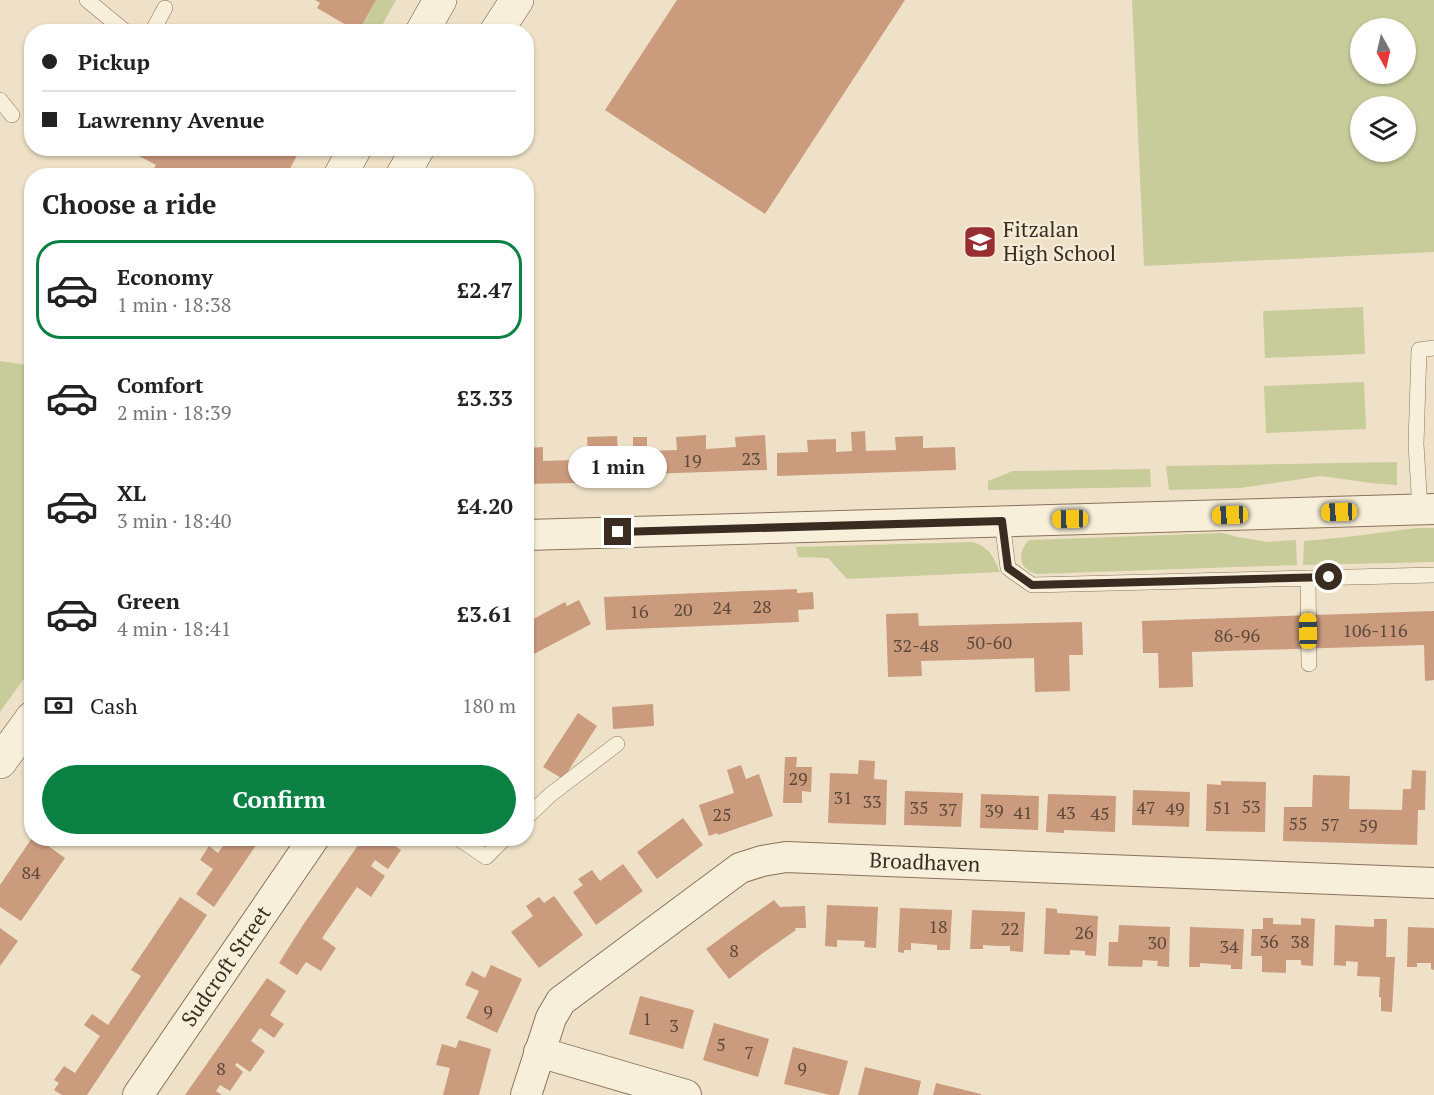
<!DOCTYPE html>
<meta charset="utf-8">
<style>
:root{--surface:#fff;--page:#f2f2f2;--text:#222;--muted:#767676;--line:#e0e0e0;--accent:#0b8043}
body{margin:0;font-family:"PT Serif",serif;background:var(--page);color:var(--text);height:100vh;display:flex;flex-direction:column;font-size:22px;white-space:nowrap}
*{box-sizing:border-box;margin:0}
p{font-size:20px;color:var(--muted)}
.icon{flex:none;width:33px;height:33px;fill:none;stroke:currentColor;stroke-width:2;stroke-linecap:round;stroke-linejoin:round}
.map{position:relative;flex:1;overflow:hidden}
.drawer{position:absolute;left:24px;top:168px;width:510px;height:678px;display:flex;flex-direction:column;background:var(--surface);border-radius:24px;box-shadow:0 2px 4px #0004}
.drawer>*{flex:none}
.hud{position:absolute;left:24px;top:24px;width:510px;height:132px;border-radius:24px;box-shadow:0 2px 4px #0004;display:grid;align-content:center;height:132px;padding:0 18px;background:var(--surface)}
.needle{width:39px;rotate:172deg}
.fabs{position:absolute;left:1350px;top:18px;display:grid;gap:12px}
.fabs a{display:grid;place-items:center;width:66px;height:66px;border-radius:50%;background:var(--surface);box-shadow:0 2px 4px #0004;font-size:30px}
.end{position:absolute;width:27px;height:27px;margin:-14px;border:8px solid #3a2c20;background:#fff;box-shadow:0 0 0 3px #fff}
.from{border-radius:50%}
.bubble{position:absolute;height:42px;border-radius:21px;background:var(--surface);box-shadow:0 2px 4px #0004;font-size:20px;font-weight:700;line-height:42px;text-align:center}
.car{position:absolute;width:18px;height:36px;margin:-18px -9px;border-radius:8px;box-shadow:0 0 4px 2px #0007;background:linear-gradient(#f5c518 24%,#345 0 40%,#f5c518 0 76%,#345 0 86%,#f5c518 0)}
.hud b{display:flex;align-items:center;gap:21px;height:57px;font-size:22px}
.hud b+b{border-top:2px solid var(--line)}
.hud i{width:15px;height:15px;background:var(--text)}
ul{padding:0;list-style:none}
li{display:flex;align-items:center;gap:18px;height:99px;margin:0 12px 9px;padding:0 6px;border:3px solid transparent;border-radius:24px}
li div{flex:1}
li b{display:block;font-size:22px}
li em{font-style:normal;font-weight:700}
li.on{border-color:var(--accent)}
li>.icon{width:54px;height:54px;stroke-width:1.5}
h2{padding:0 18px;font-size:27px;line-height:72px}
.pay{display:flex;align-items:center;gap:15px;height:66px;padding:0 18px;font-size:22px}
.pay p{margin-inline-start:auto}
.primary-button{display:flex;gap:12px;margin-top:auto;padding:12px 18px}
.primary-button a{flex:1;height:69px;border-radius:36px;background:var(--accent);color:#fff;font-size:24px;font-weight:700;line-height:69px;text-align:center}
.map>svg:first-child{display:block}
.green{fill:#c8cc9b;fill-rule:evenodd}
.building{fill:#cb9b7e}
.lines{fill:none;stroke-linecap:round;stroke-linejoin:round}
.service-casing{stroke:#89735c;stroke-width:16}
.minor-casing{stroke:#89735c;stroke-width:32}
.secondary-casing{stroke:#6b5440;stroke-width:34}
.service{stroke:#f8efda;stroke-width:15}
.minor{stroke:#f8efda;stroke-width:30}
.secondary{stroke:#f8efda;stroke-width:33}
.route{stroke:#3a2c20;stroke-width:8}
.labels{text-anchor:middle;stroke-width:4.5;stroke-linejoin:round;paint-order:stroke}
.number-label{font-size:18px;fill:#5e4838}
.poi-label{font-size:21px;fill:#3a2c20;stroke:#f5ebd7;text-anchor:start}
.street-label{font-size:21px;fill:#3a2c20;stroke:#f5ebd7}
</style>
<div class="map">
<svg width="1434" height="1095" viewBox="0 0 1434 1095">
<rect width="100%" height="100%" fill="#eee1c7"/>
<path class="green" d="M 376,0 L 396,0 L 379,31 L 358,32 Z
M 1132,0 L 1434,0 L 1434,252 L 1144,266 ZM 1360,28 L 1406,28 L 1406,74 L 1360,74 ZM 1360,106 L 1406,106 L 1406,152 L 1360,152 Z
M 1363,307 L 1365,354 L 1265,358 L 1263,311 Z
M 0,361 L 32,366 L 31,669 L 0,712 Z
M 1364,382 L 1366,429 L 1266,433 L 1264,386 Z
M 1397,462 L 1397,485 L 1371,483 L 1321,476 L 1241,488 L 1169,490 L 1166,466 Z
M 1150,469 L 1151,487 L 988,490 L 988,481 L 1013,471 Z
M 1416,528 L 1434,528 L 1434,562 L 1303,565 L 1304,541 L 1347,537 Z
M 1222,533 L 1238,537 L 1268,542 L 1296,540 L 1297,565 L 1037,574 C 1018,570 1017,552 1029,540 Z
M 973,542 C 990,548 993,556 1000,572 L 847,579 L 828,558 L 798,557 L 796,547 Z"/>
<path class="building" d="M 315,0 L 376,0 L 358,32 L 317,8 L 320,3 Z
M 677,0 L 905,0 L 765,214 L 605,110 Z
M 144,148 L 301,148 L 286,176 L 149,176 L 156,165 L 139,156 Z
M 865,431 L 866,451 L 896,450 L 895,437 L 923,436 L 923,448 L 955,447 L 956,470 L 777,476 L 777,453 L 808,452 L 807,440 L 836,439 L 836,452 L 852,451 L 851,432 Z
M 706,435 L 706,449 L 736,447 L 735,437 L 765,435 L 767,470 L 589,476 L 587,437 L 617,436 L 618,452 L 633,451 L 633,437 L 647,437 L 647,451 L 677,450 L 676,437 Z
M 543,447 L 543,461 L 574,460 L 575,483 L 526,484 L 526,448 Z
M 797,589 L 797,593 L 813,592 L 814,609 L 798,610 L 799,622 L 606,630 L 604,597 Z
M 579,600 L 591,624 L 532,655 L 526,645 L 526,623 L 565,602 L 567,606 Z
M 1434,611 L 1434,680 L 1425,681 L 1424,645 L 1192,652 L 1193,687 L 1159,688 L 1158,653 L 1143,653 L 1142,621 Z
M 918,613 L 919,626 L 1082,622 L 1083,655 L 1069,655 L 1070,691 L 1035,692 L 1034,658 L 921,661 L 922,676 L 888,677 L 886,614 Z
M 653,704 L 654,726 L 613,729 L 612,707 Z
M 578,713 L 597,726 L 563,779 L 543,767 Z
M 785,757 L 797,757 L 796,767 L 812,767 L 811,792 L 802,791 L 802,803 L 783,803 Z
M 859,760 L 875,761 L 874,779 L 887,780 L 886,825 L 828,823 L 830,773 L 858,774 Z
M 741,765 L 746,779 L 759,774 L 773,816 L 718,835 L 717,833 L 709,836 L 699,805 L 734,793 L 727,770 Z
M 1412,770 L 1426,771 L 1425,810 L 1418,810 L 1417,845 L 1283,841 L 1284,807 L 1312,807 L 1313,775 L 1350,776 L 1349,809 L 1402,810 L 1403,789 L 1411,789 Z
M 1221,781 L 1266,782 L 1265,832 L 1206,831 L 1207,784 L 1221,785 Z
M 1133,790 L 1190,792 L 1189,827 L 1132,825 Z
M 905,791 L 963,793 L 961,827 L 904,825 Z
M 981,794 L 1039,796 L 1038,830 L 980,828 Z
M 1048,794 L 1116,796 L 1115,832 L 1064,830 L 1064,833 L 1046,832 Z
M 683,818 L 703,845 L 657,879 L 637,852 Z
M 32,838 L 37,838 L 65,858 L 21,921 L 0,907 L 0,885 Z
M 225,838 L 261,838 L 214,907 L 196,894 L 213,869 L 200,860 L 209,846 L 218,853 L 226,842 L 223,841 Z
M 363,838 L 390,838 L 388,841 L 401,850 L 388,869 L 375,860 L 371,866 L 385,876 L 371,897 L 357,887 L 322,938 L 336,948 L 321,971 L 306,962 L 297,975 L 279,963 L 303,925 Z
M 623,864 L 643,891 L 596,925 L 573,892 L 583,885 L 578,879 L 592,870 L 600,881 Z
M 554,896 L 583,935 L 539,968 L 511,932 L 533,916 L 526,906 L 539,897 L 544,903 Z
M 180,897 L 207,915 L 87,1095 L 62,1095 L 54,1090 L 59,1083 L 54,1080 L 64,1066 L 75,1073 L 100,1036 L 84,1025 L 92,1014 L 108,1025 L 141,976 L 131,970 Z
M 774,900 L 780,907 L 805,906 L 806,928 L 795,928 L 796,930 L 763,953 L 729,979 L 706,949 L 740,924 Z
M 827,905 L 878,907 L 876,948 L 864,947 L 865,941 L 837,940 L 837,947 L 825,946 Z
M 900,908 L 952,910 L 950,950 L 937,950 L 937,945 L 911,943 L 911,950 L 904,950 L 904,953 L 898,952 Z
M 1046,908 L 1057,909 L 1057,913 L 1098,916 L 1096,956 L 1085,955 L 1085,951 L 1070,950 L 1070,955 L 1044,954 Z
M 972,910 L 1025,912 L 1023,952 L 1010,951 L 1010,946 L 996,946 L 983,945 L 983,949 L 970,949 Z
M 1263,918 L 1273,918 L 1273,924 L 1301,925 L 1301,918 L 1315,919 L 1313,966 L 1301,965 L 1301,960 L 1286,960 L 1286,973 L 1262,972 L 1262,956 L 1251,956 L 1252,929 L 1263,929 Z
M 1374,919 L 1387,919 L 1386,957 L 1395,957 L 1392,1012 L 1381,1011 L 1381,997 L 1379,997 L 1380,977 L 1357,976 L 1358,962 L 1346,961 L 1346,966 L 1334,965 L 1335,925 L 1374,927 Z
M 1119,925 L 1170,927 L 1169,967 L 1157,966 L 1158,961 L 1143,960 L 1142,967 L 1108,966 L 1109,942 L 1118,942 Z
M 1190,927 L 1244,929 L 1242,969 L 1231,969 L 1231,965 L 1200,963 L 1200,967 L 1189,967 Z
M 1408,927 L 1434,928 L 1434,970 L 1431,969 L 1431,963 L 1417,963 L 1417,967 L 1407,967 Z
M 0,928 L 18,941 L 0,966 Z
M 491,965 L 522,979 L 497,1033 L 466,1018 L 479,991 L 465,985 L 472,971 L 485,978 Z
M 267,978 L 286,991 L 270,1015 L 284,1024 L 274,1038 L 260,1028 L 251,1041 L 265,1051 L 250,1072 L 237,1063 L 235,1065 L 243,1072 L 230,1091 L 220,1085 L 216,1091 L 222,1095 L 185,1095 Z
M 640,996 L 694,1010 L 683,1049 L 629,1034 Z
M 714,1023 L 769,1039 L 758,1077 L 703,1060 Z
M 459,1040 L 491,1049 L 479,1095 L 443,1095 L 450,1068 L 436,1065 L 442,1044 L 456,1048 Z
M 793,1047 L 848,1061 L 839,1095 L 830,1095 L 784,1084 Z
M 865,1067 L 921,1081 L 918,1095 L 858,1095 Z
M 936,1083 L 981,1094 L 981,1095 L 933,1095 Z"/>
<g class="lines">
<g class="service-casing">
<path id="service" d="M 87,0 L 126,32
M 152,32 L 165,8
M 0,100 L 12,115
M 1420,509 L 1416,444 L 1419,350 L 1434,348
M 1002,521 L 1008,568 L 1032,585 L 1434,575
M 1308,578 L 1309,664
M 526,818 L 550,795 L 617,744
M 458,838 L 486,857 L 505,838"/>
</g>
<g class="minor-casing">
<g id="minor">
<path d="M 526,535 L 1434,509"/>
<path d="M 539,1052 L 686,1095"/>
<path id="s1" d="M 138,1095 L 314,838"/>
<path id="s2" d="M 526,1095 L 551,1018 L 561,1001 L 740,868 L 762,861 L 786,857 L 1434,883"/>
</g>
</g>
<g class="secondary-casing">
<path id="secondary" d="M 422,32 L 440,0
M 496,32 L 517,0
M 340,176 L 355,148
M 402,176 L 418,148
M 0,762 L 32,718"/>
</g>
<use href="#service" class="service"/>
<use href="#minor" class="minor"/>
<use href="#secondary" class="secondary"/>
</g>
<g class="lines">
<path class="route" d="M 618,532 L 1002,521 L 1008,568 L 1032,585 L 1329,577"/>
</g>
<defs>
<g id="school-square" transform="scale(1.725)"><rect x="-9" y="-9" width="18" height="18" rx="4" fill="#982d32" stroke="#f5ebd7"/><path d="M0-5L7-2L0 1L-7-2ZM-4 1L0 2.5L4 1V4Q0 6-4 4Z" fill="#fff"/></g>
</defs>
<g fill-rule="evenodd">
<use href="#school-square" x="980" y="242"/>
</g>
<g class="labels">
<g class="number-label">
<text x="751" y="465">23</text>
<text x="692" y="467">19</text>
<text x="762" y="613">28</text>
<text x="722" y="614">24</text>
<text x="683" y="616">20</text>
<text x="639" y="618">16</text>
<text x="1375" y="637">106-116</text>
<text x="1237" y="642">86-96</text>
<text x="989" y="649">50-60</text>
<text x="916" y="652">32-48</text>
<text x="798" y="785">29</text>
<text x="843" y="804">31</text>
<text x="872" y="808">33</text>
<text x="1251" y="813">53</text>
<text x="919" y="814">35</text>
<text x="1146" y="814">47</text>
<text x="1222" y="814">51</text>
<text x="1175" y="815">49</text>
<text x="948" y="816">37</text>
<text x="994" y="817">39</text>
<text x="1023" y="819">41</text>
<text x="1066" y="819">43</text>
<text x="1100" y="820">45</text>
<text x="722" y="821">25</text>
<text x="1298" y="830">55</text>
<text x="1330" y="831">57</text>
<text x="1368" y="832">59</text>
<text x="31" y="879">84</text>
<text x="938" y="933">18</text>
<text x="1010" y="935">22</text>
<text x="1084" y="939">26</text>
<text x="1269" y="948">36</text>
<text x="1300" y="948">38</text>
<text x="1157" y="949">30</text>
<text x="1229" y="953">34</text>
<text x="734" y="957">8</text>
<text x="488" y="1018">9</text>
<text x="647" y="1025">1</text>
<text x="674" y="1032">3</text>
<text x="721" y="1051">5</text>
<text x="749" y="1059">7</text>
<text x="221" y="1075">8</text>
<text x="802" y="1075">9</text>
</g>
<g class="poi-label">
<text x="1003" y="237">Fitzalan<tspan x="1003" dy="24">High School</tspan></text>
</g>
<g class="street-label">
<text dy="7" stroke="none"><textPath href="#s2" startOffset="510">Broadhaven</textPath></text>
<text dy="7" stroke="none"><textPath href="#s1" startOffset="156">Sudcroft Street</textPath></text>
</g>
</g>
</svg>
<div class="fabs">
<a><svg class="needle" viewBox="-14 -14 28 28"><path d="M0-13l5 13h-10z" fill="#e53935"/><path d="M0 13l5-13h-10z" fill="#767676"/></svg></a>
<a><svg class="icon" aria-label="layers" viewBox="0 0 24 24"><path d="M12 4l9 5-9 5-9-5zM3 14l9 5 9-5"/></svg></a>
</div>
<i class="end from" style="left:1329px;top:577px"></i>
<i class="end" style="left:618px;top:532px"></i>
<div class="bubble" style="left:568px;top:446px;width:99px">1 min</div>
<i class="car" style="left:1339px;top:512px;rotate:268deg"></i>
<i class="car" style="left:1230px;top:515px;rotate:268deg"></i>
<i class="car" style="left:1070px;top:519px;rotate:269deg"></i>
<i class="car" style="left:1308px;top:631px;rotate:359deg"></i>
<div class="hud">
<b><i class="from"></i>Pickup</b>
<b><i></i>Lawrenny Avenue</b>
</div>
<section class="drawer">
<h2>Choose a ride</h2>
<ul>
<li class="on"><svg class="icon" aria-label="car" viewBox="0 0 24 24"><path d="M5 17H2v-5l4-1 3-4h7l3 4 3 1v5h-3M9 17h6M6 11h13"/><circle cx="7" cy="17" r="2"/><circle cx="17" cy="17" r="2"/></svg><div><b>Economy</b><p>1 min · 18:38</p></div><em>£2.47</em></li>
<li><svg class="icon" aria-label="car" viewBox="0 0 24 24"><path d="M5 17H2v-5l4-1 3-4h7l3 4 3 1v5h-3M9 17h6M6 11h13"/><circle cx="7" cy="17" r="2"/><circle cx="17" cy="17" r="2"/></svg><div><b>Comfort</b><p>2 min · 18:39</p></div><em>£3.33</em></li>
<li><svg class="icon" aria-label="car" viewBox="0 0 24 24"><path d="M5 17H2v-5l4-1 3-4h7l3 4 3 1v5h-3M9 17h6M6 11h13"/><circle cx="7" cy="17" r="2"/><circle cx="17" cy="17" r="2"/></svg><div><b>XL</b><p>3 min · 18:40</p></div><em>£4.20</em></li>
<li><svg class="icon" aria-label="car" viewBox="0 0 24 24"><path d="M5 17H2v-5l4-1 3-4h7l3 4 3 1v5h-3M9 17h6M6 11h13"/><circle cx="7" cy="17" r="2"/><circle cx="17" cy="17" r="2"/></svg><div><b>Green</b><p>4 min · 18:41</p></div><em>£3.61</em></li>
</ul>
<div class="pay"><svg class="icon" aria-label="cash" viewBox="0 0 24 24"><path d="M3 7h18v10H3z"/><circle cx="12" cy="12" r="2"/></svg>Cash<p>180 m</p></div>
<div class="primary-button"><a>Confirm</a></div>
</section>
</div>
